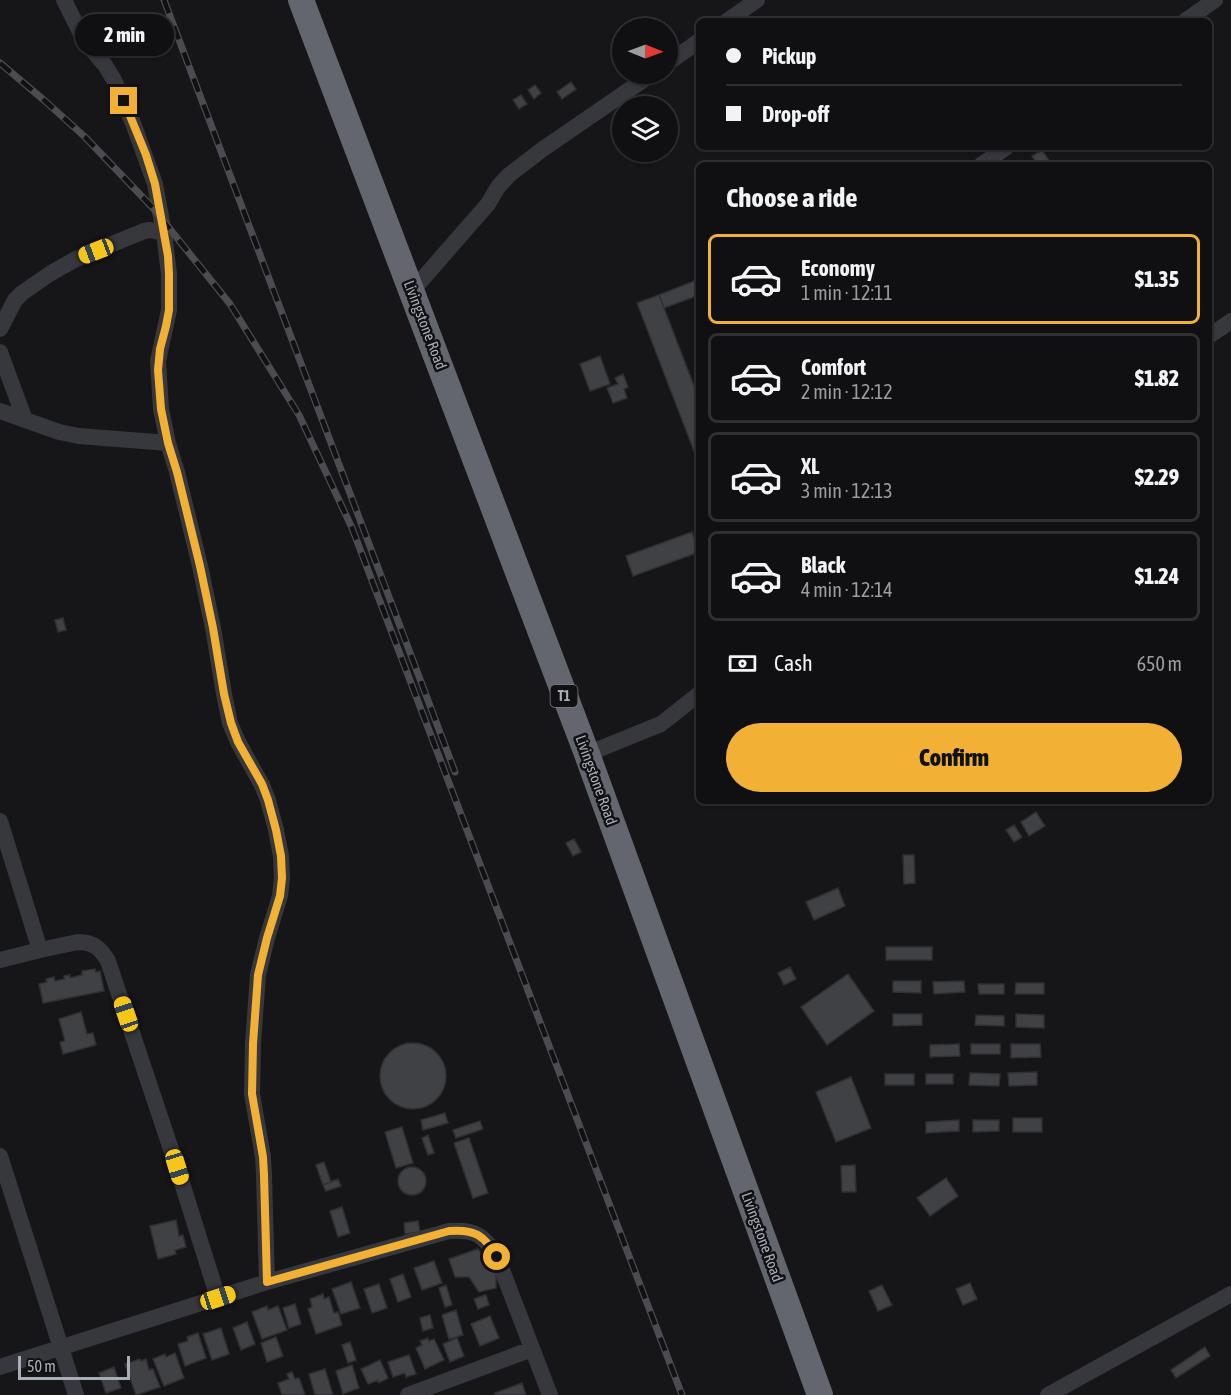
<!DOCTYPE html>
<meta charset="utf-8">
<style>
:root{--surface:#101012;--page:#1e1e20;--text:#f1f3f6;--muted:#9c9d9f;--line:#303032;--accent:#f2b134}
body{margin:0;font-family:"Asap Condensed",sans-serif;background:var(--page);color:var(--text);height:100vh;display:flex;flex-direction:column;font-size:22px;white-space:nowrap}
*{box-sizing:border-box;margin:0}
p{font-size:20px;color:var(--muted)}
.icon{flex:none;width:33px;height:33px;fill:none;stroke:currentColor;stroke-width:2;stroke-linecap:round;stroke-linejoin:round}
.map{position:relative;flex:1;overflow:hidden}
.sheet{position:absolute;left:696px;top:162px;width:516px;height:642px;display:flex;flex-direction:column;background:var(--surface);border-radius:9px;box-shadow:0 2px 4px #0004,0 0 0 2px var(--line)}
.sheet>*{flex:none}
.hud{position:absolute;left:696px;top:18px;width:516px;height:132px;border-radius:9px;box-shadow:0 2px 4px #0004,0 0 0 2px var(--line);display:grid;align-content:center;height:132px;padding:0 30px;background:var(--surface)}
.needle{width:39px;rotate:91deg}
.fabs{position:absolute;left:612px;top:18px;display:grid;gap:12px}
.fabs a{display:grid;place-items:center;width:66px;height:66px;border-radius:50%;background:var(--surface);box-shadow:0 2px 4px #0004,0 0 0 2px var(--line);font-size:30px}
.scale{position:absolute;left:18px;bottom:15px;width:112px;box-sizing:border-box;padding-left:6px;border:3px solid #a8adb8;border-top:0;font-size:16px;line-height:21px;white-space:nowrap;color:#a8adb8;-webkit-text-stroke:4px #111113;paint-order:stroke}
.end{position:absolute;width:27px;height:27px;margin:-14px;border:8px solid #f2b134;background:#111;box-shadow:0 0 0 3px #111}
.from{border-radius:50%}
.bubble{position:absolute;height:42px;border-radius:21px;background:var(--surface);box-shadow:0 2px 4px #0004,0 0 0 2px var(--line);font-size:20px;font-weight:800;line-height:42px;text-align:center}
.car{position:absolute;width:18px;height:36px;margin:-18px -9px;border-radius:8px;box-shadow:0 0 4px 2px #0007;background:linear-gradient(#f5c518 24%,#345 0 40%,#f5c518 0 76%,#345 0 86%,#f5c518 0)}
.hud b{display:flex;align-items:center;gap:21px;height:57px;font-size:22px}
.hud b+b{border-top:2px solid var(--line)}
.hud i{width:15px;height:15px;background:var(--text)}
ul{padding:0;list-style:none}
li{display:flex;align-items:center;gap:18px;height:90px;margin:0 12px 9px;padding:0 18px;border:3px solid var(--line);border-radius:9px}
li div{flex:1}
li b{display:block;font-size:22px}
li em{font-style:normal;font-weight:800}
li.current{border-color:var(--accent)}
li>.icon{width:54px;height:54px;stroke-width:1.5}
h2{padding:0 30px;font-size:27px;line-height:72px}
.pay{display:flex;align-items:center;gap:15px;height:66px;padding:0 30px;font-size:22px}
.pay p{margin-inline-start:auto}
.button{display:flex;gap:12px;margin-top:auto;padding:12px 30px}
.button a{flex:1;height:69px;border-radius:36px;background:var(--accent);color:#111;font-size:24px;font-weight:800;line-height:69px;text-align:center}
.map>svg:first-child{display:block}
.building{fill:#404145;stroke:#303034;stroke-width:1.5}
.lines{fill:none;stroke-linecap:round;stroke-linejoin:round}
.minor{stroke:#37383d;stroke-width:16}
.highway{stroke:#63666e;stroke-width:26}
.rail-casing{stroke:#4a4c52;stroke-width:7}
.rail{stroke:#111113;stroke-width:4.5;stroke-dasharray:14;stroke-linecap:butt}
.route{stroke:#f2b134;stroke-width:8}
.labels{text-anchor:middle;stroke-width:5;stroke-linejoin:round;paint-order:stroke}
.shield{fill:#111113;stroke:#7b7e86;stroke-width:1.5}
.shield-label{font-size:14px;font-weight:bold;fill:#a8adb8}
.street-label{font-size:15px;fill:#a8adb8;stroke:#111113}
</style>
<div class="map">
<svg width="1231" height="1395" viewBox="0 0 1231 1395">
<rect width="100%" height="100%" fill="#161618"/>
<path class="building" d="M 571,82 L 576,89 L 562,99 L 557,92 Z
M 535,85 L 541,93 L 534,99 L 528,90 Z
M 521,95 L 527,104 L 519,109 L 513,100 Z
M 1042,150 L 1052,165 L 1038,165 L 1032,156 Z
M 699,279 L 699,295 L 664,308 L 659,295 Z
M 659,295 L 699,399 L 699,464 L 637,303 Z
M 600,356 L 610,384 L 590,391 L 580,364 Z
M 623,374 L 628,387 L 624,389 L 627,398 L 613,403 L 607,388 L 618,384 L 615,378 Z
M 692,532 L 699,552 L 633,576 L 626,556 Z
M 63,618 L 66,630 L 58,632 L 55,620 Z
M 1036,812 L 1045,826 L 1029,836 L 1021,822 Z
M 1014,825 L 1022,837 L 1014,842 L 1006,830 Z
M 574,839 L 581,852 L 573,856 L 566,843 Z
M 903,855 L 914,855 L 915,883 L 904,884 Z
M 838,888 L 845,906 L 814,920 L 806,902 Z
M 886,947 L 932,947 L 932,960 L 886,960 Z
M 790,967 L 796,979 L 784,985 L 778,973 Z
M 95,969 L 96,972 L 100,971 L 104,991 L 43,1003 L 39,984 L 47,982 L 46,979 L 54,977 L 55,981 L 64,979 L 64,976 L 70,975 L 70,978 L 82,975 L 82,971 Z
M 848,974 L 874,1011 L 827,1045 L 801,1007 Z
M 893,981 L 921,981 L 921,993 L 893,992 Z
M 964,981 L 965,992 L 934,994 L 933,982 Z
M 1016,983 L 1044,983 L 1044,994 L 1015,994 Z
M 978,984 L 1004,984 L 1004,994 L 979,994 Z
M 81,1012 L 87,1034 L 93,1033 L 96,1045 L 63,1054 L 60,1042 L 65,1041 L 59,1019 Z
M 893,1014 L 922,1014 L 922,1025 L 893,1026 Z
M 1016,1014 L 1044,1015 L 1044,1028 L 1016,1027 Z
M 976,1015 L 1004,1016 L 1004,1026 L 975,1025 Z
M380 1076a33 33 0 1 1 66 0a33 33 0 1 1-66 0Z
M 959,1044 L 960,1056 L 930,1057 L 930,1045 Z
M 971,1044 L 1000,1044 L 1000,1054 L 971,1054 Z
M 1011,1044 L 1040,1044 L 1041,1057 L 1011,1058 Z
M 1037,1072 L 1037,1085 L 1009,1086 L 1008,1073 Z
M 970,1073 L 1000,1074 L 999,1086 L 969,1085 Z
M 885,1074 L 914,1074 L 914,1085 L 885,1085 Z
M 926,1074 L 953,1074 L 953,1084 L 926,1084 Z
M 851,1077 L 871,1128 L 836,1142 L 816,1092 Z
M 445,1113 L 448,1123 L 423,1130 L 421,1120 Z
M 1013,1118 L 1042,1118 L 1042,1132 L 1013,1132 Z
M 959,1120 L 959,1131 L 926,1133 L 926,1122 Z
M 973,1120 L 999,1120 L 999,1131 L 973,1132 Z
M 480,1121 L 483,1129 L 456,1138 L 453,1130 Z
M 402,1127 L 413,1163 L 396,1168 L 385,1132 Z
M 428,1135 L 434,1153 L 428,1155 L 422,1138 Z
M 469,1138 L 488,1193 L 473,1198 L 454,1143 Z
M 324,1162 L 331,1182 L 323,1185 L 316,1165 Z
M 855,1165 L 856,1192 L 842,1192 L 841,1166 Z
M398 1181a14 14 0 1 1 28 0a14 14 0 1 1-28 0Z
M 946,1178 L 958,1196 L 930,1216 L 917,1198 Z
M 338,1179 L 341,1186 L 326,1191 L 323,1185 Z
M 342,1207 L 350,1233 L 338,1237 L 330,1211 Z
M 176,1220 L 179,1236 L 183,1235 L 186,1247 L 175,1250 L 176,1254 L 158,1259 L 150,1226 Z
M 418,1221 L 420,1232 L 405,1234 L 404,1223 Z
M 478,1249 L 496,1273 L 496,1288 L 479,1292 L 469,1277 L 455,1277 L 449,1259 Z
M 434,1261 L 442,1283 L 422,1290 L 414,1268 Z
M 403,1274 L 411,1297 L 398,1302 L 390,1279 Z
M 351,1282 L 360,1308 L 341,1314 L 332,1289 Z
M 970,1283 L 977,1299 L 963,1305 L 956,1289 Z
M 379,1284 L 387,1308 L 372,1313 L 364,1289 Z
M 446,1285 L 452,1305 L 445,1307 L 439,1288 Z
M 882,1285 L 892,1305 L 878,1311 L 869,1291 Z
M 323,1294 L 324,1299 L 329,1297 L 334,1313 L 338,1312 L 342,1325 L 316,1334 L 308,1309 L 312,1307 L 310,1299 Z
M 486,1295 L 489,1305 L 478,1309 L 474,1299 Z
M 295,1304 L 301,1324 L 289,1328 L 283,1308 Z
M 267,1306 L 268,1310 L 278,1306 L 287,1330 L 262,1339 L 252,1312 Z
M 456,1310 L 463,1335 L 449,1339 L 442,1315 Z
M 430,1315 L 433,1328 L 423,1331 L 420,1318 Z
M 490,1316 L 499,1338 L 480,1346 L 471,1324 Z
M 247,1322 L 255,1344 L 241,1350 L 233,1328 Z
M 221,1328 L 229,1354 L 212,1360 L 203,1334 Z
M 198,1333 L 206,1358 L 185,1366 L 178,1344 L 188,1341 L 187,1337 Z
M 276,1337 L 283,1356 L 267,1362 L 261,1343 Z
M 428,1338 L 429,1341 L 434,1339 L 444,1360 L 425,1369 L 416,1348 L 422,1345 L 420,1341 Z
M 457,1338 L 464,1356 L 450,1362 L 443,1344 Z
M 350,1342 L 356,1360 L 348,1363 L 342,1345 Z
M 1205,1347 L 1210,1356 L 1176,1378 L 1171,1370 Z
M 175,1353 L 184,1378 L 164,1386 L 153,1359 L 165,1354 L 166,1357 Z
M 409,1355 L 416,1374 L 406,1377 L 405,1373 L 393,1377 L 388,1362 Z
M 140,1359 L 141,1361 L 146,1359 L 149,1370 L 153,1369 L 160,1387 L 136,1395 L 125,1364 Z
M 380,1360 L 388,1378 L 379,1383 L 378,1380 L 368,1384 L 361,1369 Z
M 352,1365 L 359,1388 L 343,1394 L 336,1371 Z
M 114,1367 L 121,1388 L 106,1393 L 99,1373 Z
M 325,1369 L 333,1395 L 315,1395 L 309,1374 Z
M 292,1372 L 295,1379 L 299,1378 L 305,1395 L 282,1395 L 278,1383 L 289,1379 L 287,1374 Z
M 522,1383 L 526,1395 L 495,1395 L 495,1393 Z"/>
<g class="lines">
<path class="minor" d="M 64,0 L 84,40 L 105,65 L 114,80 L 133,123 L 155,184 L 164,233 L 169,274 L 169,310 L 158,361 L 161,409 L 168,443 L 177,472 L 200,566 L 213,628 L 224,694 L 230,723 L 238,742 L 262,785 L 268,800 L 276,830 L 281,856 L 282,878 L 280,896 L 267,938 L 258,975 L 253,1044 L 252,1094 L 263,1157 L 264,1175 L 267,1282
M 727,21 L 757,0
M 1185,21 L 1215,0
M 668,63 L 699,41
M 981,165 L 1007,147
M 412,291 L 488,204 L 498,187 L 509,175 L 543,149 L 652,74
M 0,329 L 15,300 L 22,293 L 51,273 L 76,259 L 144,231 L 150,230 L 164,233
M 1209,336 L 1231,321
M 0,352 L 25,420
M 0,411 L 59,432 L 79,436 L 168,443
M 587,754 L 661,724 L 699,694
M 0,821 L 40,950 L 78,942 C 94,942 101,949 108,961 L 177,1167 L 218,1298
M 0,960 L 40,950
M 0,1156 L 76,1395
M 0,1367 L 267,1282 L 449,1231 C 475,1229 484,1235 497,1257 L 550,1395
M 408,1395 L 532,1349
M 1048,1395 L 1231,1294"/>
<path class="highway" d="M 301,0 L 587,754 L 820,1395"/>
<g class="rail-casing">
<path id="rail" d="M 164,0 L 455,772
M 0,63 L 45,101 L 85,137 L 153,208 L 230,304 L 299,415 L 352,528 L 682,1395"/>
</g>
<use href="#rail" class="rail"/>
</g>
<g class="lines">
<path class="route" d="M 124,101 L 146,155 L 155,184 L 168,256 L 169,274 L 169,310 L 166,326 L 160,349 L 158,370 L 161,409 L 168,443 L 177,472 L 200,566 L 213,628 L 224,694 L 231,723 L 238,742 L 262,784 L 268,800 L 276,830 L 281,856 L 282,878 L 280,896 L 267,938 L 258,975 L 253,1044 L 252,1094 L 263,1157 L 264,1175 L 267,1282 L 449,1231 C 475,1229 484,1235 497,1257"/>
</g>
<g class="labels">
<rect class="shield" x="550.5" y="685" width="27" height="22" rx="4.5"/>
<g class="shield-label">
<text x="564" y="701">T1</text>
</g>
<g class="street-label">
<text transform="translate(425 325) rotate(69)" y="5">Livingstone Road</text>
<text transform="translate(596 780) rotate(70)" y="5">Livingstone Road</text>
<text transform="translate(762 1237) rotate(70)" y="5">Livingstone Road</text>
</g>
</g>
</svg>
<div class="fabs">
<a><svg class="needle" viewBox="-14 -14 28 28"><path d="M0-13l5 13h-10z" fill="#e53935"/><path d="M0 13l5-13h-10z" fill="#9c9d9f"/></svg></a>
<a><svg class="icon" aria-label="layers" viewBox="0 0 24 24"><path d="M12 4l9 5-9 5-9-5zM3 14l9 5 9-5"/></svg></a>
</div>
<div class="scale">50 m</div>
<i class="end from" style="left:497px;top:1257px"></i>
<i class="end" style="left:124px;top:101px"></i>
<div class="bubble" style="left:75px;top:14px;width:99px">2 min</div>
<i class="car" style="left:96px;top:251px;rotate:249deg"></i>
<i class="car" style="left:126px;top:1014px;rotate:341deg"></i>
<i class="car" style="left:177px;top:1167px;rotate:163deg"></i>
<i class="car" style="left:218px;top:1298px;rotate:72deg"></i>
<div class="hud">
<b><i class="from"></i>Pickup</b>
<b><i></i>Drop-off</b>
</div>
<section class="sheet">
<h2>Choose a ride</h2>
<ul>
<li class="current"><svg class="icon" aria-label="car" viewBox="0 0 24 24"><path d="M5 17H2v-5l4-1 3-4h7l3 4 3 1v5h-3M9 17h6M6 11h13"/><circle cx="7" cy="17" r="2"/><circle cx="17" cy="17" r="2"/></svg><div><b>Economy</b><p>1 min · 12:11</p></div><em>$1.35</em></li>
<li><svg class="icon" aria-label="car" viewBox="0 0 24 24"><path d="M5 17H2v-5l4-1 3-4h7l3 4 3 1v5h-3M9 17h6M6 11h13"/><circle cx="7" cy="17" r="2"/><circle cx="17" cy="17" r="2"/></svg><div><b>Comfort</b><p>2 min · 12:12</p></div><em>$1.82</em></li>
<li><svg class="icon" aria-label="car" viewBox="0 0 24 24"><path d="M5 17H2v-5l4-1 3-4h7l3 4 3 1v5h-3M9 17h6M6 11h13"/><circle cx="7" cy="17" r="2"/><circle cx="17" cy="17" r="2"/></svg><div><b>XL</b><p>3 min · 12:13</p></div><em>$2.29</em></li>
<li><svg class="icon" aria-label="car" viewBox="0 0 24 24"><path d="M5 17H2v-5l4-1 3-4h7l3 4 3 1v5h-3M9 17h6M6 11h13"/><circle cx="7" cy="17" r="2"/><circle cx="17" cy="17" r="2"/></svg><div><b>Black</b><p>4 min · 12:14</p></div><em>$1.24</em></li>
</ul>
<div class="pay"><svg class="icon" aria-label="cash" viewBox="0 0 24 24"><path d="M3 7h18v10H3z"/><circle cx="12" cy="12" r="2"/></svg>Cash<p>650 m</p></div>
<div class="button"><a>Confirm</a></div>
</section>
</div>
